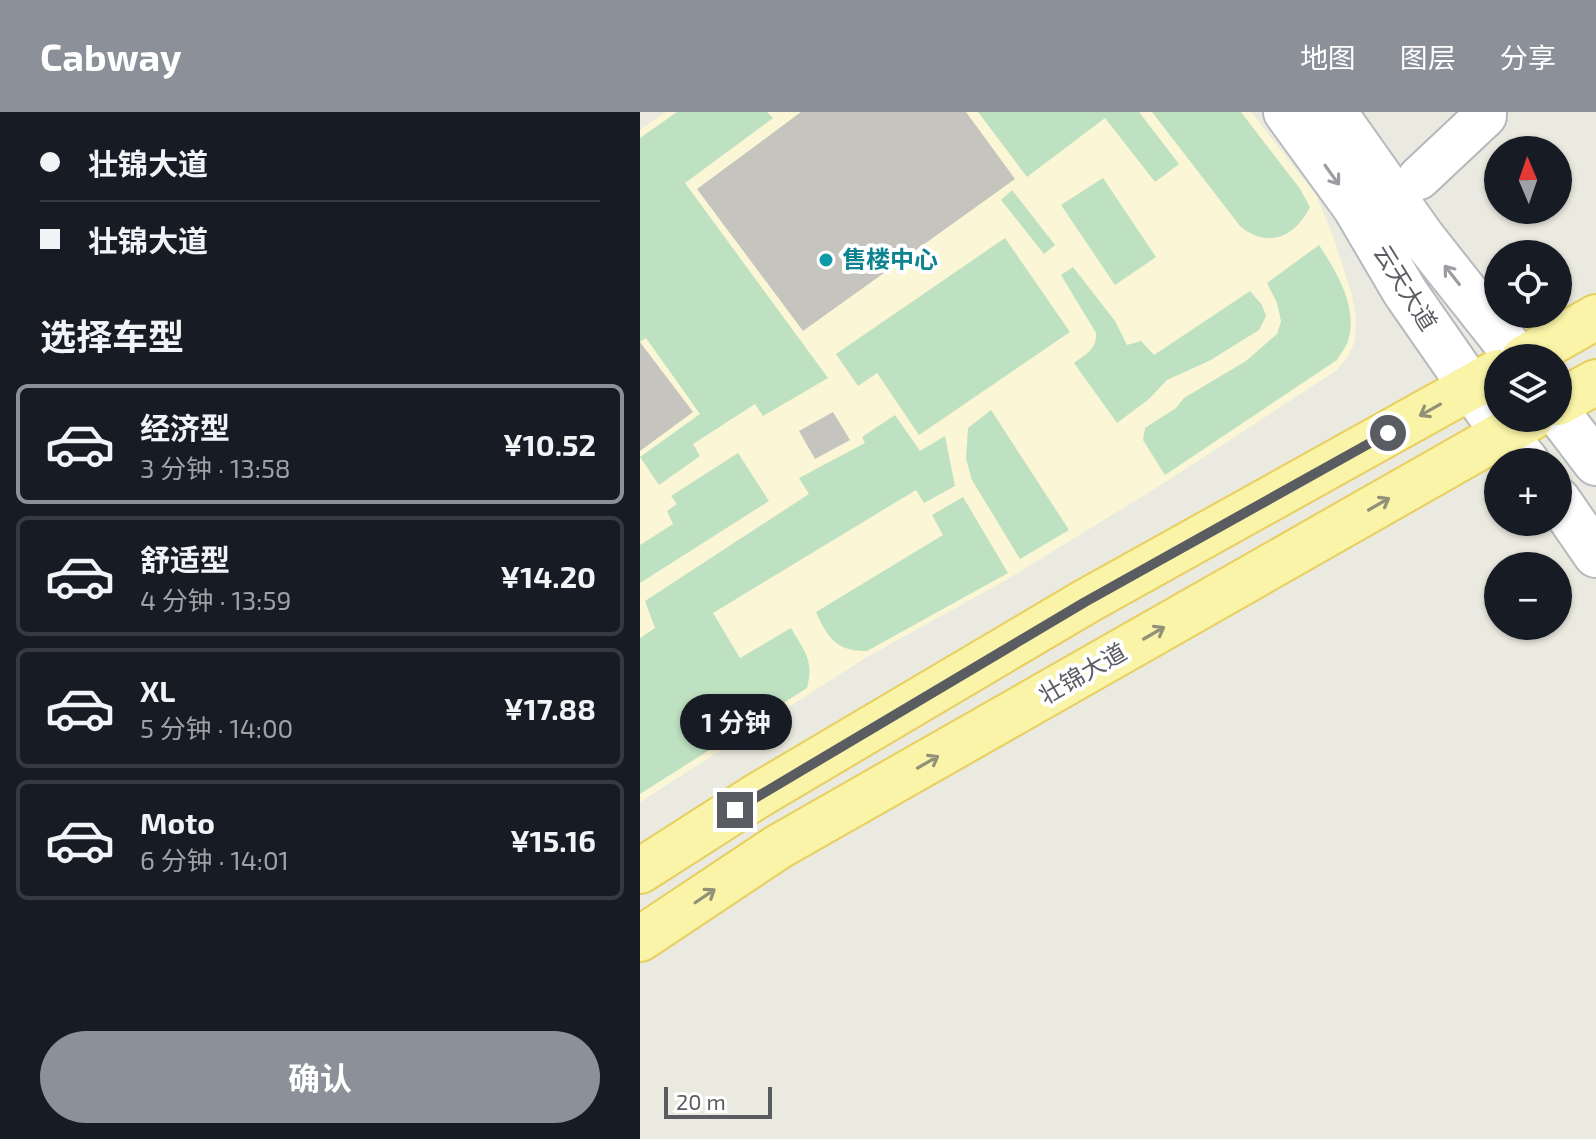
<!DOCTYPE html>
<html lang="zh">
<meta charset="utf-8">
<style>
:root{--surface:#171b24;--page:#242831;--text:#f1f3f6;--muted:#9ea1a6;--line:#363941;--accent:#8c9099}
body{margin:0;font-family:"Exo 2","Noto Sans SC",sans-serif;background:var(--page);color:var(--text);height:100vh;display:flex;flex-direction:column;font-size:30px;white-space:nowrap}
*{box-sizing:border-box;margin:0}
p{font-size:26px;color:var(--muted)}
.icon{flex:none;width:44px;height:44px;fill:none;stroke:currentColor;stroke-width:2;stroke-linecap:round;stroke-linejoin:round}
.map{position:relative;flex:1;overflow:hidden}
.sheet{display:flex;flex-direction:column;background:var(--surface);width:640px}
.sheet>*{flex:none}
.guide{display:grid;align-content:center;height:176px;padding:0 40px;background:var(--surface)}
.needle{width:52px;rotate:358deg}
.fabs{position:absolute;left:844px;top:24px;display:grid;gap:16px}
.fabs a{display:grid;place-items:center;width:88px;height:88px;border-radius:50%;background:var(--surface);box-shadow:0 2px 6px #0004;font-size:40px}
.scale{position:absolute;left:24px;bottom:20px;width:108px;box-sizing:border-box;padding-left:8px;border:4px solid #595c60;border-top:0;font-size:22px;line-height:28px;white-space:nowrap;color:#595c60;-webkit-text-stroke:6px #fff;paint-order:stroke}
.end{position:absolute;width:36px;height:36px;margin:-18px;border:10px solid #595c60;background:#fff;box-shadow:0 0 0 4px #fff}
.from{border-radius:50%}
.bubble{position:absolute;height:56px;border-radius:28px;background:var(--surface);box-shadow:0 2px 6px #0004;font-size:26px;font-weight:700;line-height:56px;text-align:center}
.guide b{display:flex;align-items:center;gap:28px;height:76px;font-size:30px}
.guide b+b{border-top:2px solid var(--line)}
.guide i{width:20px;height:20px;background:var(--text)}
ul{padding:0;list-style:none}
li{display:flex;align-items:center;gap:24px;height:120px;margin:0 16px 12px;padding:0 24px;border:4px solid var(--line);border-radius:12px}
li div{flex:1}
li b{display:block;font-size:30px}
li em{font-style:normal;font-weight:700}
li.current{border-color:var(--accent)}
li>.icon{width:72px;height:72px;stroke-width:1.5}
h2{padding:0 40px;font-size:36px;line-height:96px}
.primary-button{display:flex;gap:16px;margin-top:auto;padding:16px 40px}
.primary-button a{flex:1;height:92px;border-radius:48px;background:var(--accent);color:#fff;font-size:32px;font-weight:700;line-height:92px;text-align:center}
header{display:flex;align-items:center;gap:48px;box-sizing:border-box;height:112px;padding:0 40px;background:var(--accent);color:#fff}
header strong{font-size:38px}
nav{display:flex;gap:44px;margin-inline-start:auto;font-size:28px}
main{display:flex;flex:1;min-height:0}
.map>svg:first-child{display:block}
.commercial{fill:#fbf6d5}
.green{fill:#bee1c1}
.building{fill:#c6c4be}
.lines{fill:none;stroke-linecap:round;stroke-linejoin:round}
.street-casing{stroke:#b6b7bc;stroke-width:46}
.secondary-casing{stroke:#b6b9be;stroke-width:48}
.primary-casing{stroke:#e7ce5d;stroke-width:48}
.street{stroke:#fff;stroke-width:42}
.secondary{stroke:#fff;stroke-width:44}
.primary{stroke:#f9f4a7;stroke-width:44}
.oneway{stroke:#9b9da0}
.oneway2{stroke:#919179}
.route{stroke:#595c60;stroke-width:10}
.culture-dot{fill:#0f9aa8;stroke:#fff;stroke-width:3}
.labels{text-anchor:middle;stroke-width:8;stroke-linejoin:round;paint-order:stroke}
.culture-label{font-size:24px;font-weight:bold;fill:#0d838f;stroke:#fff;text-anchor:start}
.street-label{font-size:24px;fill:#595c60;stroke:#fff}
</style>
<header>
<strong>Cabway</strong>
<nav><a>地图</a><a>图层</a><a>分享</a></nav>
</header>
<main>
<section class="sheet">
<div class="guide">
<b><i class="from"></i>壮锦大道</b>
<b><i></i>壮锦大道</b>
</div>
<h2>选择车型</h2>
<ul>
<li class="current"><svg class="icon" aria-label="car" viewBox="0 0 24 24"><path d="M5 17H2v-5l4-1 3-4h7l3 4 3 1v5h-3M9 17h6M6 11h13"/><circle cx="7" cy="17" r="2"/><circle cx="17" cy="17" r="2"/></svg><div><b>经济型</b><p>3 分钟 · 13:58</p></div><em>¥10.52</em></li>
<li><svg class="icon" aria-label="car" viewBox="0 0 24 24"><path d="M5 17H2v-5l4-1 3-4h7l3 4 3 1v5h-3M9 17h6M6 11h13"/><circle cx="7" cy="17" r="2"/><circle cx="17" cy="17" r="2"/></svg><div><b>舒适型</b><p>4 分钟 · 13:59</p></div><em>¥14.20</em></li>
<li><svg class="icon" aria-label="car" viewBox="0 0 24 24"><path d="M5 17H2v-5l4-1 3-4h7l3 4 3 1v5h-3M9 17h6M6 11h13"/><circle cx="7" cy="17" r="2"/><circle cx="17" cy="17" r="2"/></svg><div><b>XL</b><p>5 分钟 · 14:00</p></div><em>¥17.88</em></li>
<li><svg class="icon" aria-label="car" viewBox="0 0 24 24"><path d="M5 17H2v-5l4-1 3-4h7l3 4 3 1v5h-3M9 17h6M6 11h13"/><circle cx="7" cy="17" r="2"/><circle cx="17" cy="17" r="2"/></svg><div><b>Moto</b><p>6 分钟 · 14:01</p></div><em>¥15.16</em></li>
</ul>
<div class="primary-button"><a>确认</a></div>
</section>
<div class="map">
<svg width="956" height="1027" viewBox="0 0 956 1027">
<rect width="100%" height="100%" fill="#ebeae0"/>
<path class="commercial" d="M 25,0 L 611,0 L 676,83 L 693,124 L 712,183 L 716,205 L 715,228 L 709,243 L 697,258 L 524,371 L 368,467 L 227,545 L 0,690 L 0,18 Z"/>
<path class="green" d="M 37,0 L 127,0 L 133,6 L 45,71 L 188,266 L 123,304 L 115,292 L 53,332 L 60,344 L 19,373 L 0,345 L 60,302 L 6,226 L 0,230 L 0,26 Z
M 338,0 L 499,0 L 539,52 L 515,70 L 465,6 L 387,65 Z
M 512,0 L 601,0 L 660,77 L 670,95 C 656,124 628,138 600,114 Z
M 463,66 L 516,145 L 475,173 L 421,93 Z
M 372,78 L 415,133 L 404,142 L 361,88 Z
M 365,126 L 430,220 L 279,323 L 237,261 L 218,274 L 196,242 Z
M 679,133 C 696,159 717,193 709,225 C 708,233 701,241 697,248 L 525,363 L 503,328 L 505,316 L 536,296 L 544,286 L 606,249 L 637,222 L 641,209 L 637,191 L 627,171 Z
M 433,155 L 475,209 L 487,233 L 501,229 L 514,243 L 610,179 L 622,193 L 626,204 L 619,218 L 569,249 L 527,268 L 509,287 L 477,311 L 434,251 C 446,242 457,237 456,221 L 421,163 Z
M 351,298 L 429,418 L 380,447 L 332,368 L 326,347 L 328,316 Z
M 255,303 L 280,339 L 305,324 L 315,374 L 284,391 L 276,378 L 73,501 L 100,546 L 151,516 C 165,540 174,548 167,576 L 0,682 L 0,526 L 15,516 L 5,489 L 169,382 L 159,366 L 225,331 L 222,325 Z
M 98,341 L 129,389 L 0,471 L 0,433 L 33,412 L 27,399 L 37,392 L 31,384 Z
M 323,385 L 368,461 L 227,539 C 197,540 187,525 176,500 L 303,423 L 292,403 Z"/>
<path class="building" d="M 161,0 L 326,0 L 375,67 L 163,219 L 57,77 Z
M 0,230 L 53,300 L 0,339 Z
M 193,300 L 210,328 L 175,347 L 159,319 Z"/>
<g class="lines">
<g class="street-casing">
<path id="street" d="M 779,66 L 845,4 L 845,0"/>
</g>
<g class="secondary-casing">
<path id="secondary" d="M 646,0 L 715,95 L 765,180 L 863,321 L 887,350
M 694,0 L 783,126 L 878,246
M 918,301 L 956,351
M 918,388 L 956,443"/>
</g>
<g class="primary-casing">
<path id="primary" d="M 884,246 L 956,205
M 918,291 L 956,270
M 0,759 L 117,684 L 445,490 L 858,260
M 0,827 L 138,735 L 891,306"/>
</g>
<use href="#street" class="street"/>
<use href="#secondary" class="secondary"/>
<use href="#primary" class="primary"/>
</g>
<defs><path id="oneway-shaft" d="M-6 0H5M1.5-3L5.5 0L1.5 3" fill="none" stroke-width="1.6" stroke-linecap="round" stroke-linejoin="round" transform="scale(2)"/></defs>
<g class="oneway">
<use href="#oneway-shaft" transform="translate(692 63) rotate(54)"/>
<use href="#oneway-shaft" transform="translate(812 163) rotate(-128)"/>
</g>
<g class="oneway2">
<use href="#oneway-shaft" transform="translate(790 298) rotate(151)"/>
<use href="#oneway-shaft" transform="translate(739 392) rotate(-30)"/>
<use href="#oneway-shaft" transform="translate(514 521) rotate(-30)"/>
<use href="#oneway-shaft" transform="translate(288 650) rotate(-30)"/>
<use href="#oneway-shaft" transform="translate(65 784) rotate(-34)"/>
</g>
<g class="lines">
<path class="route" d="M 95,698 L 445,490 L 748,321"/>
</g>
<circle class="culture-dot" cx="186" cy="148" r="8"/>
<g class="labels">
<g class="culture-label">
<text x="202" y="156">售楼中心</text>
</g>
<g class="street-label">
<text transform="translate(765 176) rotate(58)" y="8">云天大道</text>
<text transform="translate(443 562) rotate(-30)" y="8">壮锦大道</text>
</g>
</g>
</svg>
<div class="fabs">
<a><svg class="needle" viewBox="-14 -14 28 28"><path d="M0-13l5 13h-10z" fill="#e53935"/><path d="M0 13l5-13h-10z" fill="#9ea1a6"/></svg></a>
<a><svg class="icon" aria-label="locate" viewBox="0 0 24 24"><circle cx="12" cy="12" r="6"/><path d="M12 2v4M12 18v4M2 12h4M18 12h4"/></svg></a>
<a><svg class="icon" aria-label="layers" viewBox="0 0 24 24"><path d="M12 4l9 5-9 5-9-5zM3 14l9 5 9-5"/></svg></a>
<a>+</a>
<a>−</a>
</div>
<div class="scale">20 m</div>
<i class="end from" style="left:748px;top:321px"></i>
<i class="end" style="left:95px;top:698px"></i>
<div class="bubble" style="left:40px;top:582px;width:112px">1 分钟</div>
</div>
</main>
